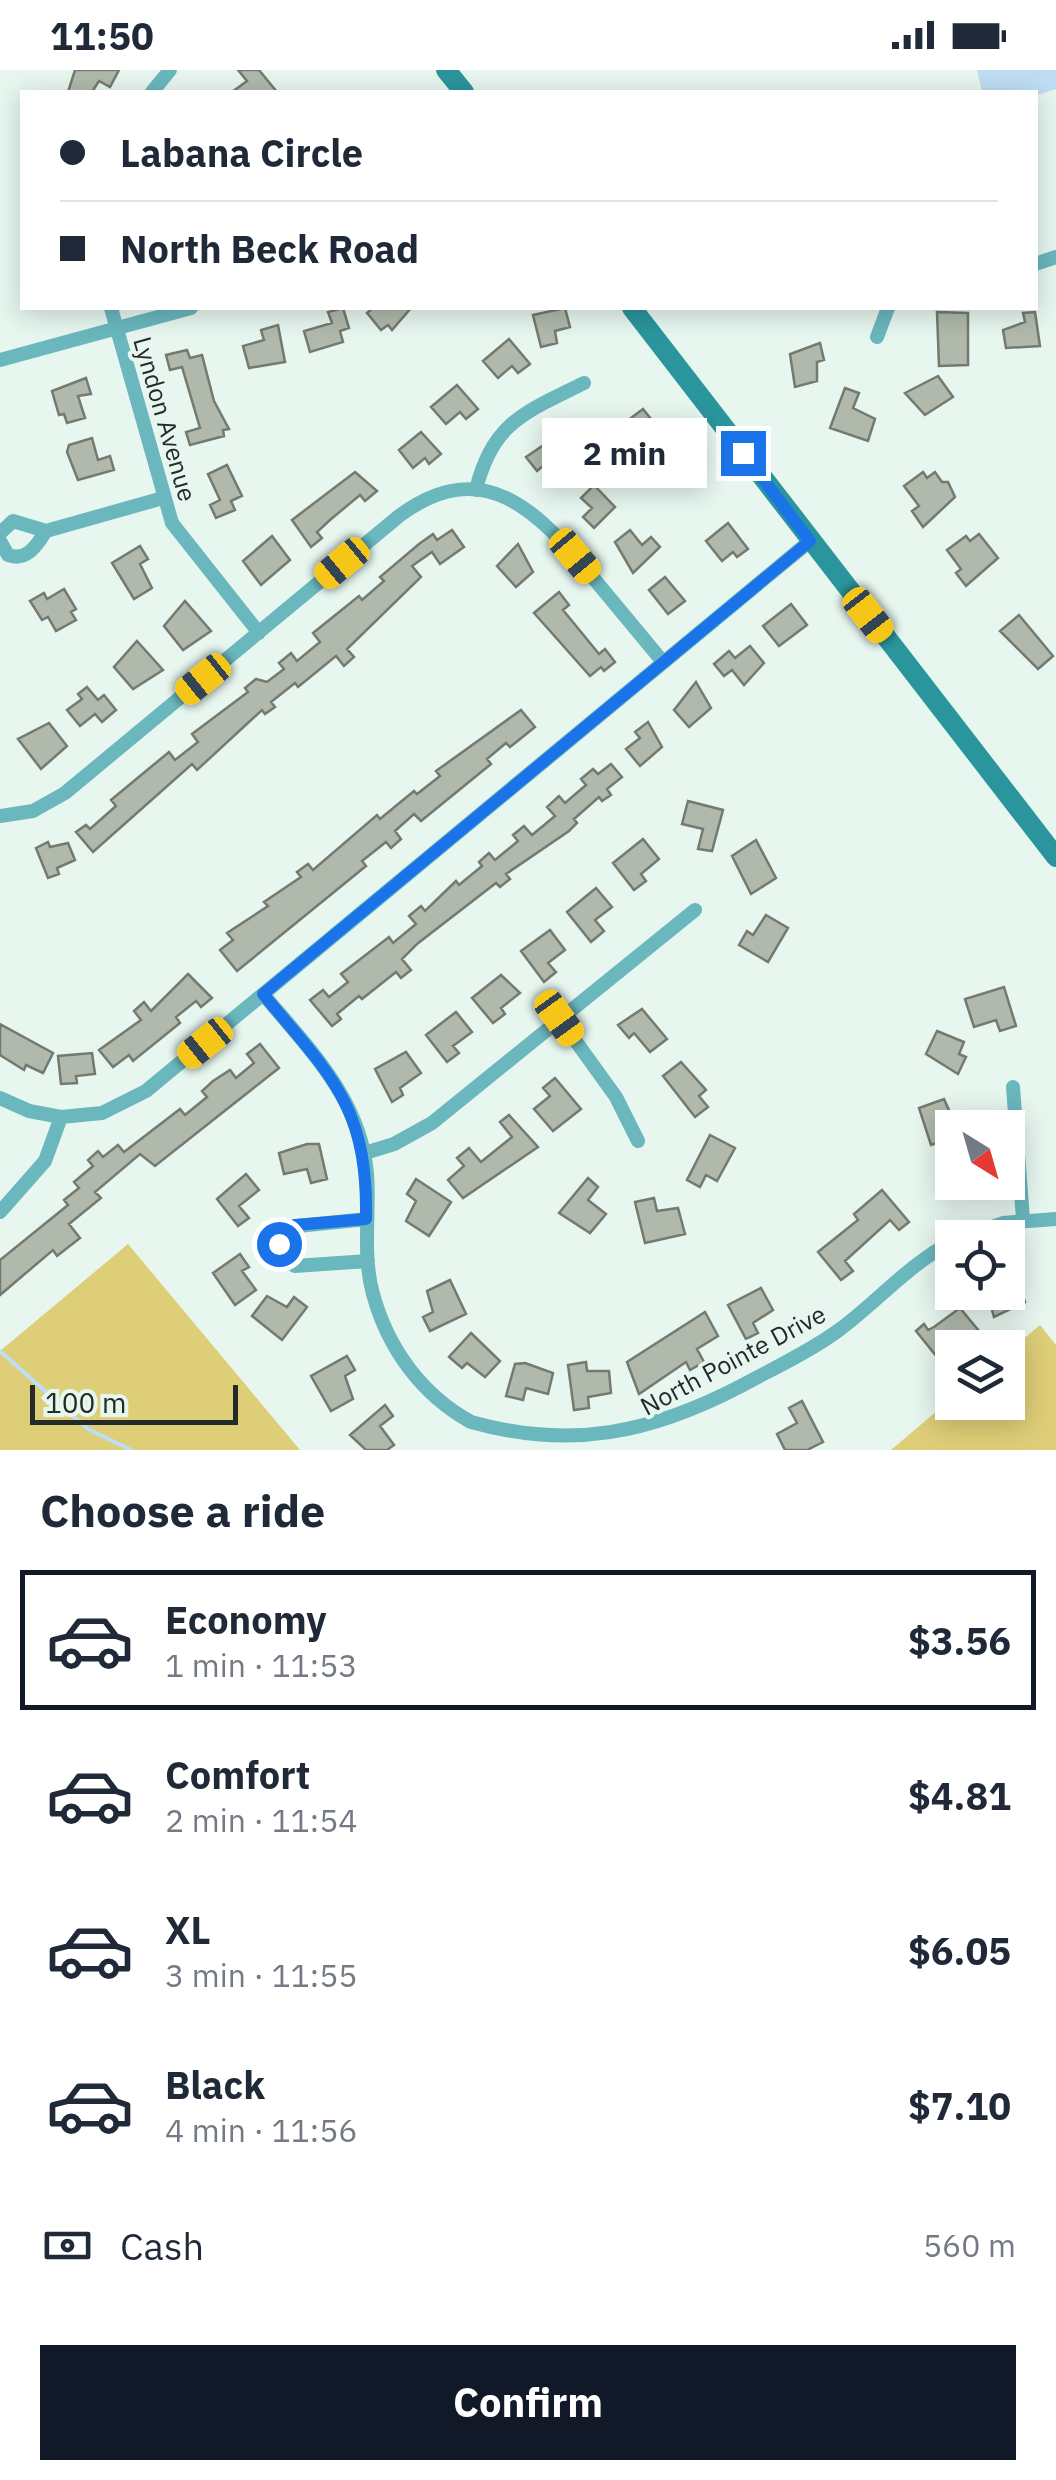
<!DOCTYPE html>
<meta charset="utf-8">
<style>
:root{--surface:#fff;--page:#f6f6f7;--text:#1f2937;--muted:#747a83;--line:#e0e1e3;--accent:#111827}
body{margin:0;font-family:"IBM Plex Sans",sans-serif;background:var(--page);color:var(--text);height:100vh;display:flex;flex-direction:column;font-size:38px;white-space:nowrap}
*{box-sizing:border-box;margin:0}
p{font-size:32px;color:var(--muted)}
.icon{flex:none;width:55px;height:55px;fill:none;stroke:currentColor;stroke-width:2;stroke-linecap:round;stroke-linejoin:round}
.map{position:relative;height:1380px;overflow:hidden}
.panel{display:flex;flex-direction:column;background:var(--surface);flex:1}
.panel>*{flex:none}
.top-card{position:absolute;left:20px;top:20px;width:1018px;height:220px;border-radius:0px;box-shadow:0 5px 25px #0003;display:grid;align-content:center;height:220px;padding:0 40px;background:var(--surface)}
.needle{width:65px;rotate:143deg}
.buttons{position:absolute;left:935px;top:1040px;display:grid;gap:20px}
.buttons a{display:grid;place-items:center;width:90px;height:90px;border-radius:0px;background:var(--surface);box-shadow:0 5px 25px #0003;font-size:50px}
.scale{position:absolute;left:30px;bottom:25px;width:208px;box-sizing:border-box;padding-left:10px;border:5px solid #242a28;border-top:0;font-size:28px;line-height:35px;white-space:nowrap;color:#242a28;-webkit-text-stroke:8px #e7f7f0;paint-order:stroke}
.end{position:absolute;width:45px;height:45px;margin:-22px;border:12px solid #1a73e8;background:#fff;box-shadow:0 0 0 5px #fff}
.from{border-radius:50%}
.bubble{position:absolute;height:70px;border-radius:0px;background:var(--surface);box-shadow:0 5px 25px #0003;font-size:32px;font-weight:700;line-height:70px;text-align:center}
.car{position:absolute;width:30px;height:60px;margin:-30px -15px;border-radius:12px;box-shadow:0 0 8px 2px #0007;background:linear-gradient(#f5c518 24%,#345 0 40%,#f5c518 0 76%,#345 0 86%,#f5c518 0)}
.top-card b{display:flex;align-items:center;gap:35px;height:95px;font-size:38px}
.top-card b+b{border-top:2px solid var(--line)}
.top-card i{width:25px;height:25px;background:var(--text)}
ul{padding:0;list-style:none}
li{display:flex;align-items:center;gap:30px;height:140px;margin:0 20px 15px;padding:0 20px;border:5px solid transparent;border-radius:0px}
li div{flex:1}
li b{display:block;font-size:38px}
li em{font-style:normal;font-weight:700}
li.current{border-color:var(--accent)}
li>.icon{width:90px;height:90px;stroke-width:1.5}
h2{padding:0 40px;font-size:45px;line-height:120px}
.pay{display:flex;align-items:center;gap:25px;height:110px;padding:0 40px;font-size:38px}
.pay p{margin-inline-start:auto}
.button{display:flex;gap:20px;margin-top:auto;padding:20px 40px}
.button a{flex:1;height:115px;border-radius:0px;background:var(--accent);color:#fff;font-size:40px;font-weight:700;line-height:115px;text-align:center}
.status{display:flex;justify-content:space-between;align-items:center;height:70px;padding:0 50px;background:var(--surface);direction:ltr}
.status svg{height:28px;fill:currentColor}
.map>svg:first-child{display:block}
.green{fill:#dece78}
.water{fill:#bfdef3}
.lines{fill:none;stroke-linecap:round;stroke-linejoin:round}
.stream{stroke:#bfdef3;stroke-width:4}
.building{fill:#b1b9ac;stroke:#737a6f;stroke-width:2.5}
.street{stroke:#6ab7be;stroke-width:14}
.secondary{stroke:#2b959d;stroke-width:20}
.route{stroke:#1a73e8;stroke-width:12}
.labels{text-anchor:middle;stroke-width:8;stroke-linejoin:round;paint-order:stroke}
.street-label{font-size:25px;fill:#242a28;stroke:#e7f7f0}
</style>
<div class="status"><b>11:50</b><svg viewBox="0 0 49 12"><path d="M0 12V9h3v3zM5 12V6h3v6zM10 12V3h3v9zM15 12V0h3v12zM26 1h20v11H26zM47 4h2v5h-2z"/></svg></div>
<div class="map">
<svg width="1056" height="1380" viewBox="0 0 1056 1380">
<rect width="100%" height="100%" fill="#e7f7f0"/>
<path class="green" d="M 128,1174 L 300,1380 L 0,1380 L 0,1281 Z
M 1040,1255 L 1056,1275 L 1056,1380 L 891,1380 L 952,1328 L 952,1332 L 1008,1332 L 1008,1282 Z"/>
<path class="water" d="M 977,0 L 1056,0 L 1056,19 L 1035,26 L 982,22 Z"/>
<g class="lines">
<path class="stream" d="M 0,1281 L 88,1359 L 131,1380"/>
</g>
<path class="building" d="M 75,0 L 119,0 L 110,17 L 99,11 L 92,22 L 68,22 Z
M 238,0 L 259,0 L 277,22 L 232,22 L 247,11 Z
M 343,238 L 349,258 L 340,261 L 343,272 L 310,282 L 304,261 L 332,253 L 328,242 Z
M 373,238 L 411,238 L 392,260 L 388,255 L 381,260 L 367,243 Z
M 565,238 L 570,257 L 555,261 L 557,273 L 541,277 L 533,245 Z
M 937,242 L 968,243 L 968,295 L 939,296 Z
M 1035,242 L 1040,276 L 1006,278 L 1003,260 L 1025,252 L 1023,243 Z
M 278,255 L 285,292 L 249,298 L 243,276 L 264,270 L 261,260 Z
M 509,269 L 530,294 L 518,303 L 512,296 L 498,308 L 483,291 Z
M 820,273 L 824,290 L 817,292 L 817,311 L 795,317 L 790,284 Z
M 187,280 L 190,288 L 202,285 L 214,331 L 229,359 L 223,360 L 224,366 L 190,375 L 186,362 L 200,358 L 182,297 L 170,300 L 166,285 Z
M 938,306 L 953,327 L 925,345 L 905,323 Z
M 86,308 L 91,324 L 78,326 L 85,348 L 67,353 L 64,344 L 59,345 L 52,321 Z
M 457,315 L 478,339 L 466,349 L 460,342 L 446,354 L 431,337 Z
M 845,318 L 859,323 L 853,338 L 875,349 L 868,371 L 830,358 Z
M 643,339 L 655,354 L 631,373 L 622,362 L 626,359 L 623,354 Z
M 421,362 L 441,384 L 429,394 L 425,388 L 413,398 L 399,380 Z
M 560,364 L 568,374 L 560,382 L 571,396 L 555,410 L 543,396 L 537,401 L 526,387 Z
M 92,368 L 98,390 L 110,386 L 114,400 L 78,410 L 67,382 L 69,375 Z
M 227,395 L 242,426 L 231,431 L 235,440 L 216,448 L 210,435 L 220,430 L 208,404 Z
M 355,402 L 377,421 L 365,431 L 360,425 L 330,450 L 317,462 L 322,468 L 311,477 L 292,450 Z
M 923,402 L 927,408 L 935,402 L 942,412 L 948,412 L 955,427 L 923,457 L 912,441 L 919,436 L 904,416 Z
M 594,415 L 615,437 L 594,458 L 583,447 L 592,438 L 581,428 Z
M 728,453 L 748,479 L 737,487 L 733,482 L 722,491 L 706,471 Z
M 452,460 L 464,477 L 440,494 L 432,482 L 412,496 L 421,507 L 347,579 L 354,587 L 344,596 L 336,586 L 298,617 L 295,613 L 271,632 L 275,637 L 265,644 L 262,640 L 197,700 L 192,694 L 93,782 L 76,762 L 86,755 L 90,759 L 116,736 L 111,730 L 169,682 L 175,690 L 198,672 L 192,664 L 248,622 L 245,618 L 256,609 L 267,612 L 284,599 L 279,593 L 291,583 L 297,591 L 320,572 L 313,563 L 359,526 L 362,530 L 384,511 L 380,507 L 419,474 L 433,464 L 437,470 Z
M 630,460 L 642,475 L 651,467 L 660,477 L 633,503 L 615,472 Z
M 979,464 L 998,488 L 966,516 L 956,503 L 961,499 L 947,480 L 966,466 L 970,471 Z
M 272,466 L 290,490 L 261,515 L 243,491 Z
M 518,474 L 533,502 L 516,517 L 497,496 Z
M 140,476 L 148,489 L 140,494 L 152,518 L 134,529 L 112,493 Z
M 665,507 L 685,531 L 668,544 L 649,520 Z
M 64,519 L 76,539 L 71,542 L 76,550 L 56,561 L 48,547 L 42,550 L 30,531 L 44,523 L 47,529 Z
M 559,522 L 569,535 L 563,540 L 599,584 L 605,579 L 615,592 L 604,601 L 601,597 L 590,606 L 534,543 Z
M 185,531 L 211,561 L 183,580 L 164,556 Z
M 791,534 L 807,555 L 779,576 L 763,556 Z
M 1019,545 L 1053,586 L 1038,599 L 1000,561 Z
M 137,571 L 163,600 L 133,619 L 114,597 Z
M 750,576 L 764,593 L 744,615 L 732,600 L 724,606 L 714,594 L 729,581 L 735,588 Z
M 696,612 L 711,638 L 689,657 L 674,640 Z
M 87,617 L 98,630 L 104,625 L 116,640 L 102,652 L 95,644 L 80,656 L 67,640 L 82,629 L 78,624 Z
M 521,640 L 535,657 L 510,677 L 506,673 L 487,689 L 491,694 L 421,751 L 414,744 L 395,761 L 401,769 L 391,778 L 386,772 L 362,791 L 366,796 L 237,901 L 220,880 L 233,870 L 227,863 L 268,836 L 264,832 L 301,807 L 297,802 L 308,794 L 313,800 L 377,745 L 380,749 L 414,721 L 417,724 L 440,706 L 436,701 Z
M 648,652 L 662,677 L 640,696 L 626,679 L 640,668 L 635,662 Z
M 49,653 L 67,676 L 41,699 L 18,669 Z
M 611,694 L 622,707 L 607,719 L 611,725 L 602,731 L 599,727 L 574,749 L 577,753 L 569,761 L 506,804 L 510,809 L 500,817 L 496,813 L 417,874 L 402,889 L 411,900 L 401,908 L 396,902 L 362,929 L 359,926 L 337,944 L 341,949 L 332,956 L 310,930 L 323,920 L 329,927 L 348,912 L 341,904 L 389,867 L 393,873 L 416,854 L 409,846 L 421,836 L 425,841 L 456,811 L 459,815 L 482,796 L 479,792 L 489,783 L 495,790 L 518,771 L 513,765 L 524,756 L 532,765 L 555,746 L 547,737 L 559,726 L 565,733 L 586,715 L 581,709 L 593,699 L 598,704 Z
M 688,731 L 723,740 L 712,781 L 698,779 L 703,759 L 682,754 Z
M 643,769 L 659,789 L 641,804 L 646,811 L 634,820 L 613,793 Z
M 756,770 L 776,808 L 751,824 L 732,786 Z
M 48,772 L 50,777 L 68,773 L 75,790 L 57,798 L 59,804 L 48,808 L 36,778 Z
M 596,818 L 612,837 L 595,850 L 604,861 L 591,872 L 567,842 Z
M 766,845 L 788,858 L 768,892 L 739,875 L 747,861 L 753,865 Z
M 550,860 L 565,880 L 548,893 L 556,902 L 544,912 L 521,881 Z
M 188,904 L 212,928 L 201,937 L 196,931 L 176,947 L 180,953 L 133,991 L 129,985 L 113,997 L 99,980 L 141,950 L 134,941 L 144,932 L 151,941 Z
M 501,905 L 520,923 L 501,938 L 505,944 L 493,953 L 472,928 Z
M 1004,917 L 1016,956 L 1000,961 L 996,950 L 974,957 L 965,929 Z
M 642,939 L 667,969 L 650,982 L 634,963 L 629,968 L 618,955 Z
M 456,942 L 472,962 L 453,976 L 459,983 L 447,992 L 426,965 Z
M 0,954 L 53,983 L 43,1003 L 26,995 L 24,1000 L 0,985 Z
M 937,961 L 964,972 L 959,984 L 966,987 L 958,1004 L 926,984 Z
M 260,974 L 279,998 L 155,1096 L 140,1084 L 95,1122 L 101,1128 L 69,1154 L 80,1168 L 57,1186 L 53,1180 L 0,1225 L 0,1190 L 68,1135 L 64,1130 L 79,1118 L 74,1112 L 93,1096 L 88,1090 L 98,1081 L 103,1087 L 118,1075 L 124,1082 L 180,1039 L 185,1045 L 207,1027 L 202,1021 L 213,1011 L 230,1000 L 236,1008 L 254,993 L 247,984 Z
M 406,982 L 421,1003 L 400,1018 L 403,1025 L 392,1032 L 375,999 Z
M 92,983 L 95,1004 L 76,1006 L 77,1013 L 61,1014 L 58,986 Z
M 681,992 L 706,1020 L 699,1026 L 708,1037 L 695,1047 L 663,1006 Z
M 555,1008 L 581,1039 L 553,1061 L 534,1039 L 550,1026 L 543,1018 Z
M 944,1029 L 957,1058 L 952,1058 L 952,1068 L 931,1075 L 919,1038 Z
M 509,1045 L 538,1077 L 463,1128 L 448,1110 L 464,1096 L 457,1088 L 469,1078 L 481,1092 L 512,1067 L 500,1052 Z
M 710,1065 L 735,1078 L 717,1111 L 706,1105 L 700,1117 L 687,1110 Z
M 307,1074 L 319,1074 L 327,1109 L 311,1113 L 307,1099 L 284,1104 L 279,1083 Z
M 246,1104 L 259,1120 L 239,1136 L 249,1148 L 238,1156 L 217,1129 Z
M 588,1108 L 598,1117 L 588,1130 L 606,1144 L 590,1163 L 559,1143 Z
M 416,1109 L 451,1132 L 429,1166 L 406,1151 L 416,1131 L 407,1124 Z
M 882,1120 L 909,1152 L 899,1160 L 890,1150 L 845,1191 L 853,1201 L 841,1210 L 818,1182 L 858,1150 L 854,1144 Z
M 654,1128 L 657,1141 L 678,1138 L 685,1164 L 645,1173 L 635,1132 Z
M 240,1184 L 249,1197 L 242,1201 L 256,1220 L 235,1235 L 213,1203 Z
M 450,1210 L 466,1244 L 430,1261 L 423,1247 L 433,1242 L 427,1221 Z
M 1018,1210 L 1025,1232 L 994,1247 L 987,1222 L 1011,1222 L 1008,1213 Z
M 761,1218 L 773,1240 L 753,1253 L 758,1263 L 746,1269 L 728,1235 Z
M 267,1226 L 287,1237 L 294,1227 L 307,1237 L 282,1270 L 252,1246 Z
M 960,1238 L 979,1261 L 952,1278 L 952,1291 L 945,1297 L 916,1261 L 924,1254 L 928,1260 L 934,1257 Z
M 705,1242 L 718,1266 L 697,1279 L 704,1292 L 690,1300 L 686,1292 L 639,1324 L 627,1292 Z
M 471,1263 L 500,1291 L 485,1307 L 467,1293 L 462,1298 L 449,1287 Z
M 347,1286 L 355,1300 L 345,1306 L 353,1329 L 331,1341 L 311,1306 Z
M 586,1292 L 587,1301 L 609,1301 L 611,1323 L 588,1327 L 589,1338 L 574,1340 L 568,1295 Z
M 525,1293 L 553,1303 L 548,1324 L 526,1318 L 523,1330 L 506,1326 L 515,1294 Z
M 802,1331 L 823,1372 L 807,1380 L 785,1380 L 777,1364 L 797,1353 L 789,1338 Z
M 385,1335 L 393,1346 L 380,1356 L 394,1375 L 387,1380 L 366,1380 L 350,1365 Z"/>
<g class="lines">
<path class="street" d="M 152,22 L 170,0
M 1035,194 L 1056,187
M 111,238 L 172,453 L 259,563
M 877,267 L 888,238
M 0,290 L 191,238
M 476,420 C 492,352 526,342 584,313
M 0,463 L 13,451 L 46,461 L 163,428
M 0,471 L 8,485 C 27,492 37,475 46,461
M 0,746 L 33,741 L 65,723 L 399,446 C 482,384 537,440 590,504 C 614,533 639,563 663,592
M 263,924 C 309,979 361,1029 367,1104 C 370,1144 362,1185 373,1224 C 388,1279 422,1325 471,1352 C 571,1380 651,1363 741,1316 C 774,1298 809,1282 839,1260 C 877,1232 910,1193 952,1172
M 559,948 L 616,1027 L 638,1071
M 1013,1017 L 1023,1149
M 0,1028 L 29,1041 L 61,1047
M 365,1083 L 394,1074 L 432,1053 L 695,840
M 0,1142 L 45,1091 L 61,1047 L 102,1043 L 146,1021 L 810,471
M 367,1149 L 288,1157 L 279,1174 L 284,1189 L 295,1196 L 368,1191
M 961,1168 L 1003,1153 L 1056,1149"/>
<path class="secondary" d="M 446,0 L 464,22
M 632,238 L 1056,787"/>
</g>
<g class="lines">
<path class="route" d="M 279,1174 L 282,1162 L 295,1155 L 366,1149 C 368,1036 331,1006 263,924 L 810,471 L 743,383"/>
</g>
<g class="labels">
<g class="street-label">
<text transform="translate(165 349) rotate(74)" y="9">Lyndon Avenue</text>
<text transform="translate(733 1290) rotate(-28)" y="9">North Pointe Drive</text>
</g>
</g>
</svg>
<div class="buttons">
<a><svg class="needle" viewBox="-14 -14 28 28"><path d="M0-13l5 13h-10z" fill="#e53935"/><path d="M0 13l5-13h-10z" fill="#747a83"/></svg></a>
<a><svg class="icon" aria-label="locate" viewBox="0 0 24 24"><circle cx="12" cy="12" r="6"/><path d="M12 2v4M12 18v4M2 12h4M18 12h4"/></svg></a>
<a><svg class="icon" aria-label="layers" viewBox="0 0 24 24"><path d="M12 4l9 5-9 5-9-5zM3 14l9 5 9-5"/></svg></a>
</div>
<div class="scale">100 m</div>
<i class="end from" style="left:279px;top:1174px"></i>
<i class="end" style="left:743px;top:383px"></i>
<div class="bubble" style="left:542px;top:348px;width:165px">2 min</div>
<i class="car" style="left:575px;top:486px;rotate:140deg"></i>
<i class="car" style="left:342px;top:493px;rotate:230deg"></i>
<i class="car" style="left:868px;top:545px;rotate:142deg"></i>
<i class="car" style="left:203px;top:609px;rotate:231deg"></i>
<i class="car" style="left:559px;top:948px;rotate:144deg"></i>
<i class="car" style="left:205px;top:973px;rotate:231deg"></i>
<div class="top-card">
<b><i class="from"></i>Labana Circle</b>
<b><i></i>North Beck Road</b>
</div>
</div>
<section class="panel">
<h2>Choose a ride</h2>
<ul>
<li class="current"><svg class="icon" aria-label="car" viewBox="0 0 24 24"><path d="M5 17H2v-5l4-1 3-4h7l3 4 3 1v5h-3M9 17h6M6 11h13"/><circle cx="7" cy="17" r="2"/><circle cx="17" cy="17" r="2"/></svg><div><b>Economy</b><p>1 min · 11:53</p></div><em>$3.56</em></li>
<li><svg class="icon" aria-label="car" viewBox="0 0 24 24"><path d="M5 17H2v-5l4-1 3-4h7l3 4 3 1v5h-3M9 17h6M6 11h13"/><circle cx="7" cy="17" r="2"/><circle cx="17" cy="17" r="2"/></svg><div><b>Comfort</b><p>2 min · 11:54</p></div><em>$4.81</em></li>
<li><svg class="icon" aria-label="car" viewBox="0 0 24 24"><path d="M5 17H2v-5l4-1 3-4h7l3 4 3 1v5h-3M9 17h6M6 11h13"/><circle cx="7" cy="17" r="2"/><circle cx="17" cy="17" r="2"/></svg><div><b>XL</b><p>3 min · 11:55</p></div><em>$6.05</em></li>
<li><svg class="icon" aria-label="car" viewBox="0 0 24 24"><path d="M5 17H2v-5l4-1 3-4h7l3 4 3 1v5h-3M9 17h6M6 11h13"/><circle cx="7" cy="17" r="2"/><circle cx="17" cy="17" r="2"/></svg><div><b>Black</b><p>4 min · 11:56</p></div><em>$7.10</em></li>
</ul>
<div class="pay"><svg class="icon" aria-label="cash" viewBox="0 0 24 24"><path d="M3 7h18v10H3z"/><circle cx="12" cy="12" r="2"/></svg>Cash<p>560 m</p></div>
<div class="button"><a>Confirm</a></div>
</section>
